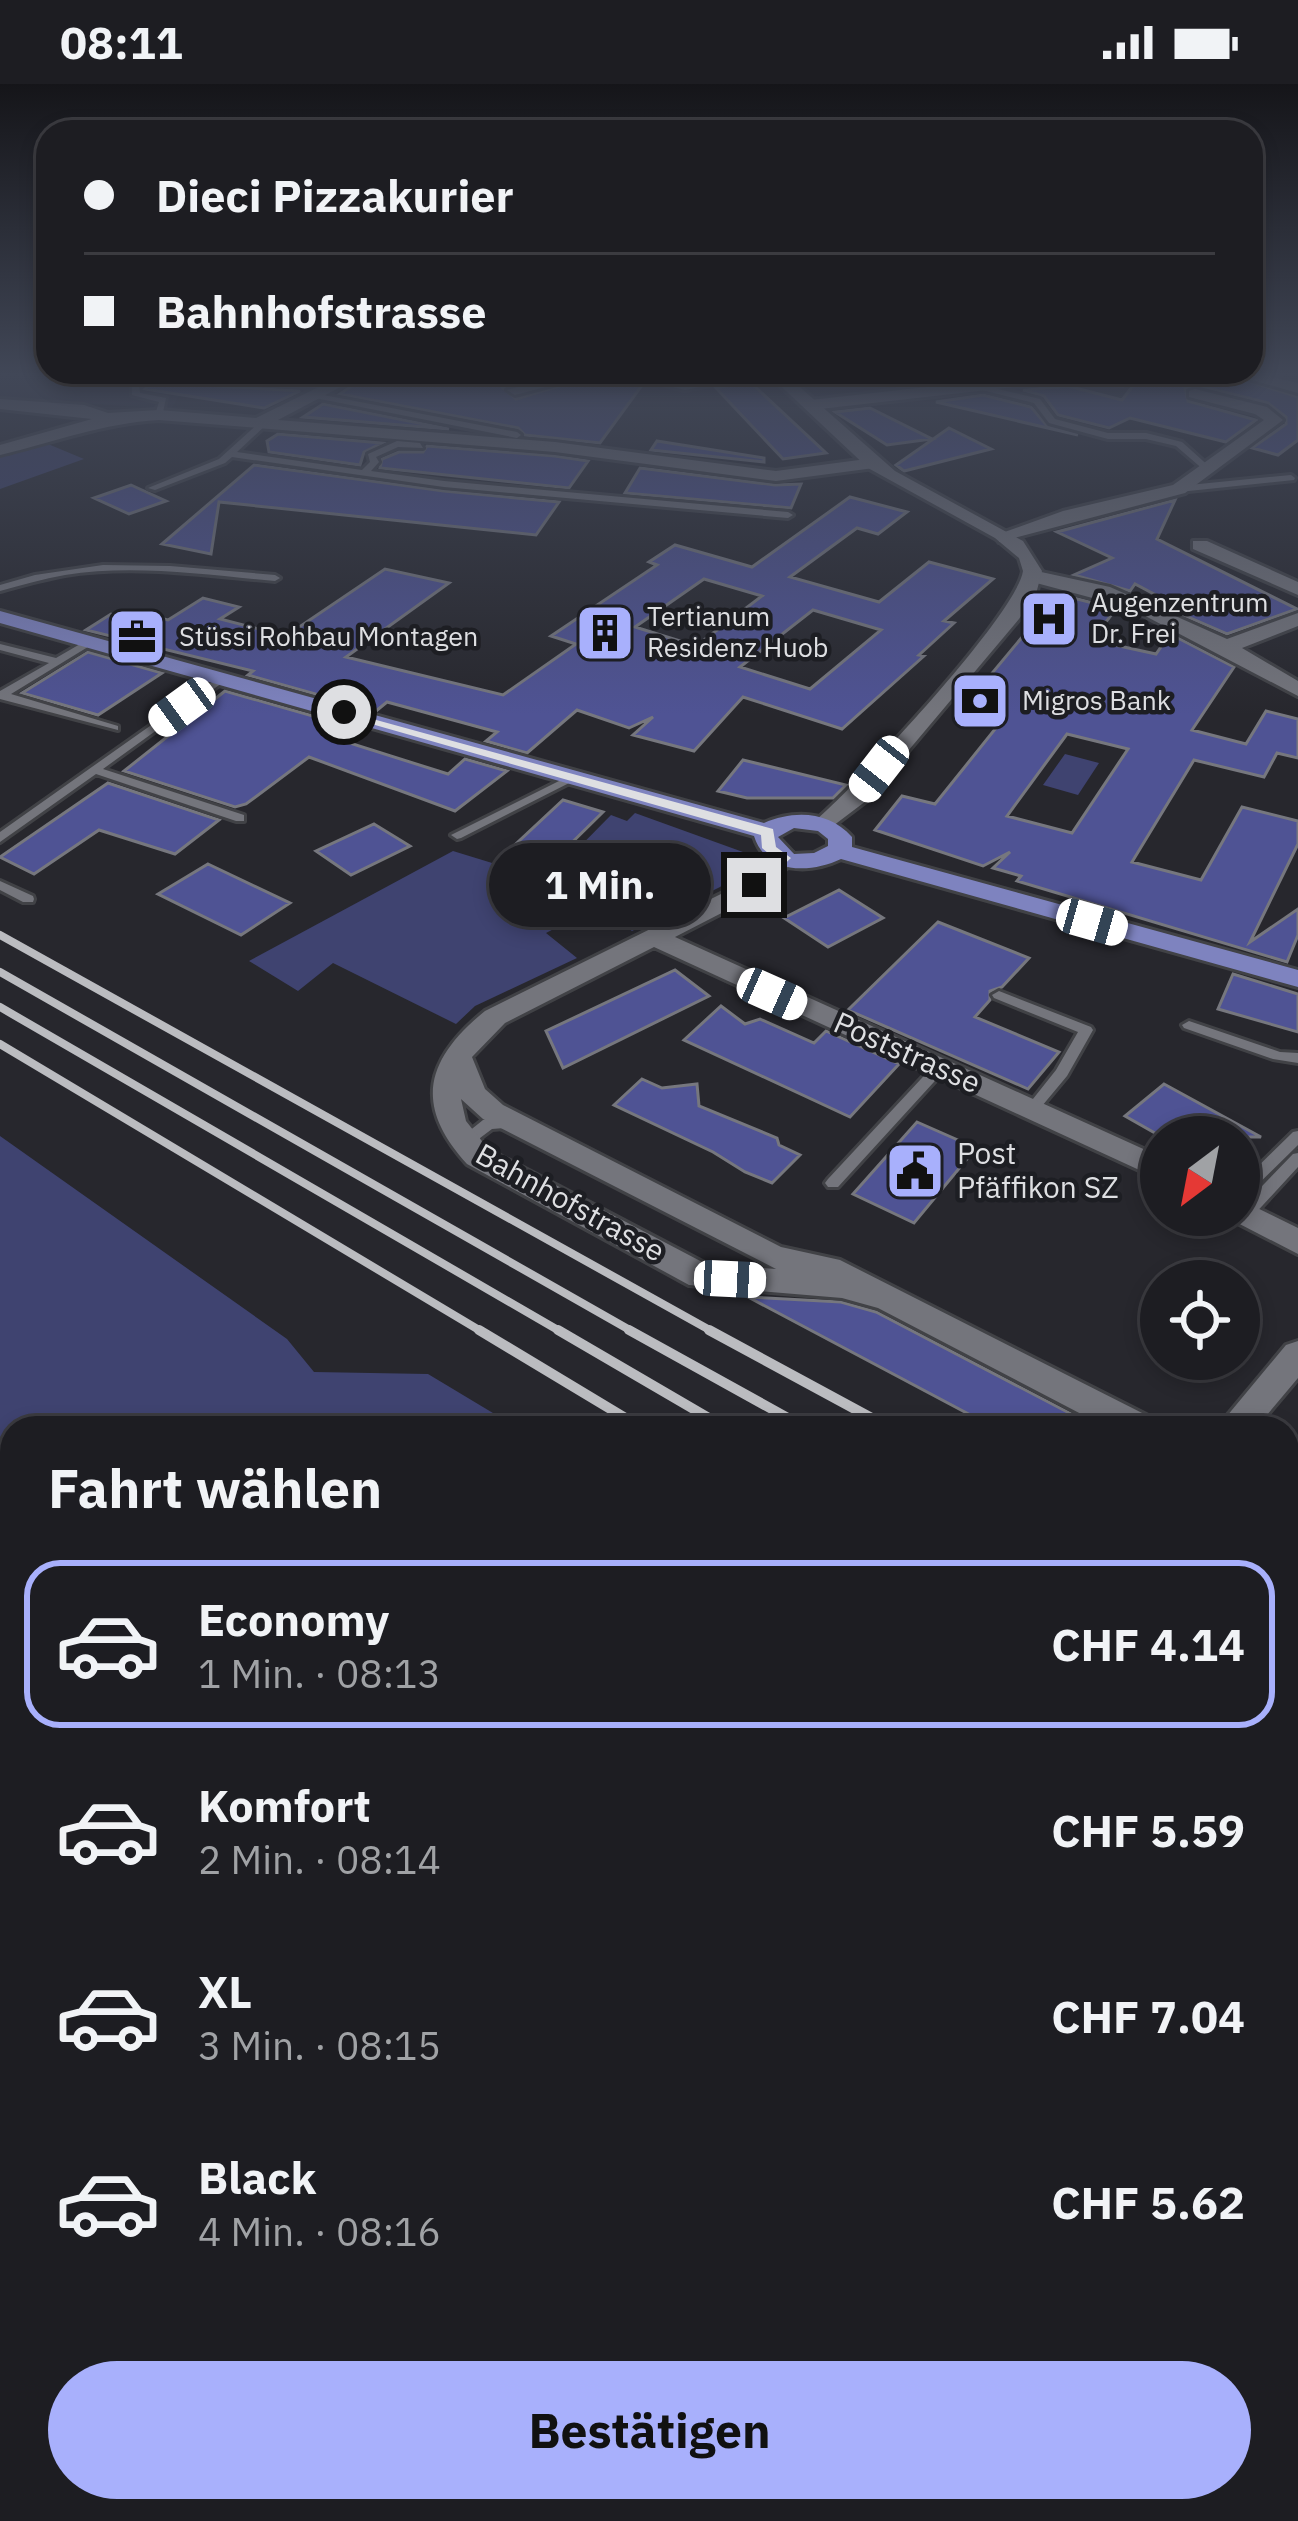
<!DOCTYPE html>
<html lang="de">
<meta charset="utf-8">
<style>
:root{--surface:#1d1d22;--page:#2a2a2f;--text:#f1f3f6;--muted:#a0a2a5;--line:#3b3b40;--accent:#a8b0fc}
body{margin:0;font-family:"IBM Plex Sans",sans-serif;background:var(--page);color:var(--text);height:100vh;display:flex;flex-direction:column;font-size:45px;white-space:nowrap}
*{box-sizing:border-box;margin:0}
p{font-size:39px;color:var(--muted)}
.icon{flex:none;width:66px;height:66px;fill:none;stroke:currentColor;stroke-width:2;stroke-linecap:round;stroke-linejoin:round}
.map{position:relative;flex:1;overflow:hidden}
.details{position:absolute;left:0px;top:1332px;width:1299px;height:1107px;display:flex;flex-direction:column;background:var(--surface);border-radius:36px 36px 0 0;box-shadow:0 6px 18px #0003,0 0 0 3px var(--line)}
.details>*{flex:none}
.top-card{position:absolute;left:36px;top:36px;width:1227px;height:264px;border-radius:36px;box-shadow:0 6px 18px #0003,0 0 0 3px var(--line);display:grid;align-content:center;height:264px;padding:0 48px;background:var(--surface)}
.needle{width:78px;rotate:212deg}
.fabs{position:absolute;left:1140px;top:1032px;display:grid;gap:24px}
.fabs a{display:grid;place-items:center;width:120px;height:120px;border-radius:50%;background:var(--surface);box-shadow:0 6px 18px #0003,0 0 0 3px var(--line);font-size:60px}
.end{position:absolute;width:54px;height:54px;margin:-27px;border:15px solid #dedfe2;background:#111;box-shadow:0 0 0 6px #111}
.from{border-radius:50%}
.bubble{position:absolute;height:84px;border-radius:42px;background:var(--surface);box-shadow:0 6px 18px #0003,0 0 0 3px var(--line);font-size:39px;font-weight:800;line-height:84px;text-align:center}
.car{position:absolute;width:36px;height:72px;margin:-36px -18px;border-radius:15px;box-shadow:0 0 9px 3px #0007;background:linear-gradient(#fff 24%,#345 0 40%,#fff 0 76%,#345 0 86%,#fff 0)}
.top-card b{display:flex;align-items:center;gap:42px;height:114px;font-size:45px}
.top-card b+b{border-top:3px solid var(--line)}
.top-card i{width:30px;height:30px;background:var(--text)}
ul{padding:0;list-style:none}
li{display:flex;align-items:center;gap:36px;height:168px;margin:0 24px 18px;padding:0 24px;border:6px solid transparent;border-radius:36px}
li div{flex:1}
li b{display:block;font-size:45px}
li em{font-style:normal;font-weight:800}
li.selected{border-color:var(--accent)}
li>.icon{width:108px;height:108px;stroke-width:1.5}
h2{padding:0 48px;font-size:54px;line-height:144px}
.cta{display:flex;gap:24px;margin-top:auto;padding:24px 48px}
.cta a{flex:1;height:138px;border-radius:72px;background:var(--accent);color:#111;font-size:48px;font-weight:800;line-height:138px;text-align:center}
.status{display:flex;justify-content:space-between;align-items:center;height:84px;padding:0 60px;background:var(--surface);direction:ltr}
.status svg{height:33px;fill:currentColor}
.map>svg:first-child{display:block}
.built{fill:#2d2e3a}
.green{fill:#3f4370}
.building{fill:#4f5394;stroke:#76777e;stroke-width:3;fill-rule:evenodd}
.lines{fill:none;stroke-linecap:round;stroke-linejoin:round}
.service-casing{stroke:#414246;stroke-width:6}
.minor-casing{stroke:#414246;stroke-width:6}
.tertiary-casing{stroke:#414246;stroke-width:6}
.primary-casing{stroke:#414246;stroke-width:6}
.service{fill:#74757c;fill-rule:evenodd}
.minor{fill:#74757c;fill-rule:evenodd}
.tertiary{fill:#74757c;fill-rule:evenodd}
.primary{fill:#7e83bf;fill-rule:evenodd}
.rail-far1{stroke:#bbbcc0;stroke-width:8}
.rail{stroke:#bbbcc0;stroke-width:10}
.route{fill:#dedfe2}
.labels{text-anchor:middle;stroke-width:9;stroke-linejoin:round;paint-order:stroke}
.far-poi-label{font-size:27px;fill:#dedfe2;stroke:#1d1e23;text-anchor:start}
.street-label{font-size:30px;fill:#dedfe2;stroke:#1d1e23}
.poi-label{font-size:30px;fill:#dedfe2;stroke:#1d1e23;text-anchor:start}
</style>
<div class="status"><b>08:11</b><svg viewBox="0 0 49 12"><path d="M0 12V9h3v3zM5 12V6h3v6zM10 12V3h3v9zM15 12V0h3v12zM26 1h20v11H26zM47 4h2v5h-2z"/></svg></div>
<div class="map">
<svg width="1298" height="2437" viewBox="0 0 1298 2437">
<rect width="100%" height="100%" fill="#27272d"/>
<path class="built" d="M 0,290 L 207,290 L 180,310 L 171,325 L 0,314 Z"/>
<path class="green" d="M 48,360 L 84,375 L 0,405 L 0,370 Z
M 1065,670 L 1099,679 L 1078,711 L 1043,701 Z
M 635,729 L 743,768 L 745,782 L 720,803 L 632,847 L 598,822 L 546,849 L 577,874 L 475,922 L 456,940 L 333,879 L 298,907 L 249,877 L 453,767 L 547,796 L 611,731 L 627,737 Z
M 0,1052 L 287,1255 L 314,1288 L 428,1290 L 518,1344 L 12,1344 L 12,2427 L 1287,2427 L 1287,1811 L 1298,1817 L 1298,2437 L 0,2437 Z"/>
<path class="building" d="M 163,290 L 219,290 L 213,298 L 217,302 L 300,307 L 264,324 L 145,305 Z
M 369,290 L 398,290 L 443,301 L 459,290 L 518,296 L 517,290 L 548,290 L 503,304 L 516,315 L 598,290 L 618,290 L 643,300 L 600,359 L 525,351 L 518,344 L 340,310 Z
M 1142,290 L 1227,290 L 1298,313 L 1298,356 L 1278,371 L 1252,364 L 1286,340 L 1286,333 L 1268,319 L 1196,301 L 1185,304 L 1188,317 L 1256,336 L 1226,358 L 1130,334 L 1109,344 L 1058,331 L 1044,312 L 1023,306 L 1068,302 L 1122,316 Z
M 749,297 L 826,369 L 783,375 L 716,304 Z
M 983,311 L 1031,323 L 1048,343 L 1078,351 L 936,318 Z
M 323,320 L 449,345 L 303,333 Z
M 870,324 L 932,355 L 887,361 L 835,328 Z
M 949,344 L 991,365 L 904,387 L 896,381 Z
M 278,350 L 382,359 L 364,368 L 360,381 L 269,368 L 267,357 Z
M 657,357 L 764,374 L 764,378 L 651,366 Z
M 427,362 L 555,372 L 588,377 L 569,404 L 380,384 L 382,375 L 399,368 L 423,368 Z
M 254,381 L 444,407 L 559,418 L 536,451 L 219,418 L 211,470 L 162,460 Z
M 640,384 L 775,401 L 801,400 L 791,424 L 625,409 Z
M 131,401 L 166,417 L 129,430 L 94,414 Z
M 850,413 L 907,428 L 878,450 L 857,444 L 790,493 L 879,518 L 929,478 L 993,495 L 944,537 L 954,539 L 919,571 L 924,572 L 842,645 L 743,613 L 694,667 L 633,651 L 653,633 L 629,644 L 577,626 L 527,669 L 486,657 L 497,648 L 387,618 L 376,627 L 248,591 L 253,587 L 86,546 L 111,530 L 141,538 L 152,532 L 168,536 L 203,514 L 239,523 L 220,535 L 286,552 L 385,485 L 449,499 L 346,573 L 503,611 L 576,560 L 551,552 L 657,481 L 649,478 L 675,461 L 752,483 ZM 704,495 L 762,512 L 696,562 L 635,543 ZM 813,526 L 881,546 L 810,605 L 740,583 Z
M 1175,416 L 1157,455 L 1297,525 L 1227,550 L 1183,531 L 1186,527 L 1135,500 L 1130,507 L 1074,491 L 1112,474 L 1057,448 Z
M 1058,510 L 1116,525 L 1092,556 L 1156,570 L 1170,550 L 1234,583 L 1192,646 L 1246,660 L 1266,627 L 1298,635 L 1298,674 L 1277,669 L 1264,693 L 1194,676 L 1132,778 L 1201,796 L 1242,723 L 1298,737 L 1298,760 L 1250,858 L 1298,825 L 1298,851 L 1287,878 L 1017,797 L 1021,792 L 993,784 L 1010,768 L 983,782 L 875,746 L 902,712 L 935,720 L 1004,634 L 963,624 ZM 1067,650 L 1128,665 L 1072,749 L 1007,732 Z
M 88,568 L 162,589 L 98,631 L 22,609 Z
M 225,607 L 355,644 L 340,656 L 448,690 L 465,675 L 507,687 L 455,727 L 309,673 L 246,720 L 235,723 L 124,687 Z
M 743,676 L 846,701 L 833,714 L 747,714 L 718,707 Z
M 108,699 L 219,736 L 175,770 L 99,746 L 34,790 L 0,773 Z
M 563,716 L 603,728 L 547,783 L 505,770 Z
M 374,740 L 410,762 L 351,791 L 316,767 Z
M 208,780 L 290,819 L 241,851 L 158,810 Z
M 839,806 L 883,834 L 828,863 L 784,834 Z
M 938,838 L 1029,874 L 1002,903 L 990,907 L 990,916 L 975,933 L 1059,968 L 1028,1005 L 848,926 Z
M 675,886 L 709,912 L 563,984 L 546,947 Z
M 1233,890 L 1298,910 L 1298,948 L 1218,925 Z
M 721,922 L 745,940 L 760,935 L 814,959 L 826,947 L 899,980 L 850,1033 L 684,956 Z
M 642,995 L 662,1004 L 697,1000 L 699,1022 L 777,1054 L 779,1061 L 800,1071 L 772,1099 L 745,1088 L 713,1068 L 614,1021 Z
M 1164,1000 L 1261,1053 L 1162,1053 L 1125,1032 Z
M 917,1038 L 976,1064 L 914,1139 L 853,1110 Z
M 748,1213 L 841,1218 L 876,1228 L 1098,1344 L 995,1344 Z"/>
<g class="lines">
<g class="service-casing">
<path id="service" d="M 149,290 L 159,290 L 139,303 L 140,309 L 166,314 L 162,333 L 155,331 L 159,318 L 132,311 L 132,300 Z
M 220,294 L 326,300 L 330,302 L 326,304 L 217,298 Z
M 985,302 L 1040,315 L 1055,335 L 1108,349 L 1146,349 L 1182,358 L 1212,385 L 1205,387 L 1176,362 L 1146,355 L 1108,355 L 1049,339 L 1034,319 L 982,306 Z
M 313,309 L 517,348 L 521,351 L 517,354 L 310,313 Z
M 260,338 L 267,340 L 237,368 L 362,386 L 370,378 L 368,370 L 397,357 L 420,359 L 423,364 L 398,363 L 376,373 L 379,378 L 371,387 L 444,397 L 788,428 L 793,431 L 788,434 L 444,403 L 232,373 L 225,379 L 155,406 L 148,404 L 219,375 Z
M 1291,391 L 1295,394 L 1294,396 L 1179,408 L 1175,405 L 1179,402 Z
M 103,481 L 170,482 L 275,491 L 280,494 L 275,497 C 206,491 134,480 65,491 C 43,495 22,501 0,507 L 0,501 L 35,491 Z
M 87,556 L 96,558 L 11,610 L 118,642 L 118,646 L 0,615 L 0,607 L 49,579 L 0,566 L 0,560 L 56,574 Z
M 222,591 L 227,594 L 226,596 L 103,685 L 244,731 L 244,737 L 236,737 L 96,690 L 0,758 L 0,748 Z
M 573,690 L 577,691 L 577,695 L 461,754 L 457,755 L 451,751 Z
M 0,797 L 33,812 L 34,815 L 33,818 L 23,818 L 0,806 Z
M 999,907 L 1091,943 L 1093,946 L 1067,992 L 1037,1028 L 1027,1028 L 1025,1025 L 1056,986 L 1078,948 L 994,914 L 992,911 Z
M 1189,937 L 1280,968 L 1298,969 L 1298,979 L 1273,975 L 1184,944 L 1182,941 Z
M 939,979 L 946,984 L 944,987 L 838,1103 L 828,1103 L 825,1099 L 828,1095 L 934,981 Z
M 511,1034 L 518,1039 L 516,1043 L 492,1045 L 480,1054 L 478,1070 L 468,1070 L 465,1066 L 468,1048 L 483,1036 Z
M 1298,1047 L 1298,1061 L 1244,1114 L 1239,1115 L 1239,1101 L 1293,1048 Z
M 1298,1069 L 1298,1083 L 1251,1134 L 1239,1134 L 1239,1126 L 1293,1070 Z"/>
</g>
<g class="minor-casing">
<path id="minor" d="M 345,290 L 365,290 L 278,336 L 555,358 L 776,387 L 874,374 L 883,379 L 874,384 L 776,397 L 555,368 L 159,336 C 104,339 54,358 0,371 L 0,361 L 92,335 L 0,325 L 0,315 L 84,321 L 108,329 L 159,326 L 256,334 Z
M 565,290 L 594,290 L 515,311 L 507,306 Z
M 622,290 L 685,296 L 763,290 L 685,306 Z
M 1043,290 L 1105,290 L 1131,296 L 1123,301 L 1067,297 L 811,326 L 803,321 L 811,316 Z
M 1231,290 L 1259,290 L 1298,299 L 1298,309 Z
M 1195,305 L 1267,323 L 1283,336 L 1185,409 L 999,458 L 999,450 L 1063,427 L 1173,401 L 1264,336 L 1255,330 L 1189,313 L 1189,307 Z
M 1193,457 L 1207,457 L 1298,498 L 1298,511 L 1193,465 Z
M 1032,486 L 1110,503 L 1227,555 L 1298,529 L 1298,542 L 1242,564 L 1298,597 L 1298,612 L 1130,524 L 1025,496 L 1022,492 Z
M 784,767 L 793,769 L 796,774 L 793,779 L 741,819 L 675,853 L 1161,1073 L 1161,1096 L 654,863 L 505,939 L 472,973 L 485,1005 L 503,1021 L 781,1163 L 840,1176 L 1152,1334 L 1158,1344 L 1108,1344 L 878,1224 L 842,1214 L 689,1201 L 467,1080 C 413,1021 426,975 485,927 L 723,809 ZM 461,1015 L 483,1035 L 776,1185 L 706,1180 L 489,1066 L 466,1037 Z
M 1239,1115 L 1298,1144 L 1298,1170 L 1228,1134 L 1239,1131 Z
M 1298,1257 L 1298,1294 L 1256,1344 L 1217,1344 L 1286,1261 Z
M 1287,1413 L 1298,1417 L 1298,1451 L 1287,1447 Z"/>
</g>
<g class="tertiary-casing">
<path id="tertiary" d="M 768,290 L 785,290 L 895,387 L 1023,457 L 1042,487 L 1036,510 L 1019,535 L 866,717 L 825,748 L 813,741 L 816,736 C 856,702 1017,530 1023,487 L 1019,474 L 995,454 L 868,384 Z"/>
</g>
<g class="primary-casing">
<path id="primary" d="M 0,527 L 764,739 C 794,726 829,727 852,753 L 852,763 L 1298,886 L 1298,903 L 841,775 C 809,790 766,790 754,752 L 0,539 ZM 794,744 L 818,747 L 828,755 L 828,762 L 814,769 L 794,770 L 778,753 Z"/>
</g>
<use href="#service" class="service"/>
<use href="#minor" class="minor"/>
<use href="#tertiary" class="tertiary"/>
<use href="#primary" class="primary"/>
<path class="rail-far1" d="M 0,851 L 715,1249
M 0,888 L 635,1249
M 0,923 L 563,1249
M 0,960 L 484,1249"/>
<path class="rail" d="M 479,1246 L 642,1344
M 558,1246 L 726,1344
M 629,1246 L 806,1344
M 709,1246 L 890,1344
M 1287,1558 L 1298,1564
M 1287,1612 L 1298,1618
M 1287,1662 L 1298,1668
M 1287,1719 L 1298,1725"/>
</g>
<linearGradient id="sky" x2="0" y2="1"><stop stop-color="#151519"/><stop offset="0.46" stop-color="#414757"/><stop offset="1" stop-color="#414757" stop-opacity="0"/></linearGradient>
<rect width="1298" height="631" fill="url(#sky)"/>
<path class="route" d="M 340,626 L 773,745 L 776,763 L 791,774 L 759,804 L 748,804 L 748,798 L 775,775 L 762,764 L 761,751 L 340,631 Z"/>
<defs>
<g id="hospital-square" transform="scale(3)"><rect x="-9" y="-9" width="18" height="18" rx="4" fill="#a8b0fc" stroke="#1d1e23"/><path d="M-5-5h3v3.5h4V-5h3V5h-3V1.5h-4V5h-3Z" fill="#111"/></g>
<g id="building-square" transform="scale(3)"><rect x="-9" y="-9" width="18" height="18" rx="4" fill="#a8b0fc" stroke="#1d1e23"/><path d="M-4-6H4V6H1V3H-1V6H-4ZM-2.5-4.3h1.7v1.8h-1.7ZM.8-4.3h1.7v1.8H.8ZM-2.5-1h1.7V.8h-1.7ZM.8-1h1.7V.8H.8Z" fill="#111"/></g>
<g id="office-square" transform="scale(3)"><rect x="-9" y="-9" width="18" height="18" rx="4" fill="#a8b0fc" stroke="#1d1e23"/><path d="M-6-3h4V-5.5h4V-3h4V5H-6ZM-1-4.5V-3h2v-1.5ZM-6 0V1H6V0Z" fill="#111"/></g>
<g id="bank-square" transform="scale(3)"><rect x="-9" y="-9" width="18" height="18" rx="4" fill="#a8b0fc" stroke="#1d1e23"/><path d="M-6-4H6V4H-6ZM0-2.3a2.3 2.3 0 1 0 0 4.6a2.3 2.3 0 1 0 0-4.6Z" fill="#111"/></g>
<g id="civic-square" transform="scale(3)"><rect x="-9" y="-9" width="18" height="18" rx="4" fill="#a8b0fc" stroke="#1d1e23"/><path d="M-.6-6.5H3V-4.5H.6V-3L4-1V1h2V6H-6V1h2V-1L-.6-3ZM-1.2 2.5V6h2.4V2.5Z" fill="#111"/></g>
</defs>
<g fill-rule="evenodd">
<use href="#hospital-square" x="1049" y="535"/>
<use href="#building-square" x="605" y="549"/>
<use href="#office-square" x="137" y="553"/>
<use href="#bank-square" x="980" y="617"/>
<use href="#civic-square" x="915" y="1087"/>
</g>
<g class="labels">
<g class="far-poi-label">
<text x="1091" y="528">Augenzentrum<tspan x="1091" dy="31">Dr. Frei</tspan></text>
<text x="647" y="542">Tertianum<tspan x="647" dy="31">Residenz Huob</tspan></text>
<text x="179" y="562">Stüssi Rohbau Montagen</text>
<text x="1022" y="626">Migros Bank</text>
</g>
<g class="street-label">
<text transform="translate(907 969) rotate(24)" y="10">Poststrasse</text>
<text transform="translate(570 1119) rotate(29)" y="10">Bahnhofstrasse</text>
</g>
<g class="poi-label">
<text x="957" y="1080">Post<tspan x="957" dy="34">Pfäffikon SZ</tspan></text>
</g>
</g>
</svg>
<div class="fabs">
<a><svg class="needle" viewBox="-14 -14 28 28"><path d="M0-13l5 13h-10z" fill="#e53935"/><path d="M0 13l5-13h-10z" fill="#a0a2a5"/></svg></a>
<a><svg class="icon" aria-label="locate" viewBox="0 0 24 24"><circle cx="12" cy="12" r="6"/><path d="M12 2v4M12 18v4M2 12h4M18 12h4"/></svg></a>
</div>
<i class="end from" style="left:344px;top:628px"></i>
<i class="end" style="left:754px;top:801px"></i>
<div class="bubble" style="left:489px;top:759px;width:222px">1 Min.</div>
<i class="car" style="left:182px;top:623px;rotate:234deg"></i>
<i class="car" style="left:879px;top:685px;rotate:218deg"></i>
<i class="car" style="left:1092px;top:838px;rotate:106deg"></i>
<i class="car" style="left:772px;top:910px;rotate:114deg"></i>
<i class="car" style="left:730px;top:1195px;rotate:93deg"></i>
<div class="top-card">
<b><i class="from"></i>Dieci Pizzakurier</b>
<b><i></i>Bahnhofstrasse</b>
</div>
<section class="details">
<h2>Fahrt wählen</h2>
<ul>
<li class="selected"><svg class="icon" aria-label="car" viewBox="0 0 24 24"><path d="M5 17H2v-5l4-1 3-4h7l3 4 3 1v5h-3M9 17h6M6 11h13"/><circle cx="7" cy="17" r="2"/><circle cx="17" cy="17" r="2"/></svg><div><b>Economy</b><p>1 Min. · 08:13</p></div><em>CHF 4.14</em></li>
<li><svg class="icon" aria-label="car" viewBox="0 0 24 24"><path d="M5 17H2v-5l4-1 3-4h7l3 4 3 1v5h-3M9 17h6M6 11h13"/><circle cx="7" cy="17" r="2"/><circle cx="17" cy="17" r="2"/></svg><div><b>Komfort</b><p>2 Min. · 08:14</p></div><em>CHF 5.59</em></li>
<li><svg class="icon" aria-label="car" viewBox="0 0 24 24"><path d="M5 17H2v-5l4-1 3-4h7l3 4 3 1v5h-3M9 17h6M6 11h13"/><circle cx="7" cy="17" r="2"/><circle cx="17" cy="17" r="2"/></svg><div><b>XL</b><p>3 Min. · 08:15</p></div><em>CHF 7.04</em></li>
<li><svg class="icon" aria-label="car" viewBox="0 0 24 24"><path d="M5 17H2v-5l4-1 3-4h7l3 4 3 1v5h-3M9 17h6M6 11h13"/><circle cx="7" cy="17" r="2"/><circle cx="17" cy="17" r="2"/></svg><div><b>Black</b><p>4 Min. · 08:16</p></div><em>CHF 5.62</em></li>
</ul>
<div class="cta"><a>Bestätigen</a></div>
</section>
</div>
